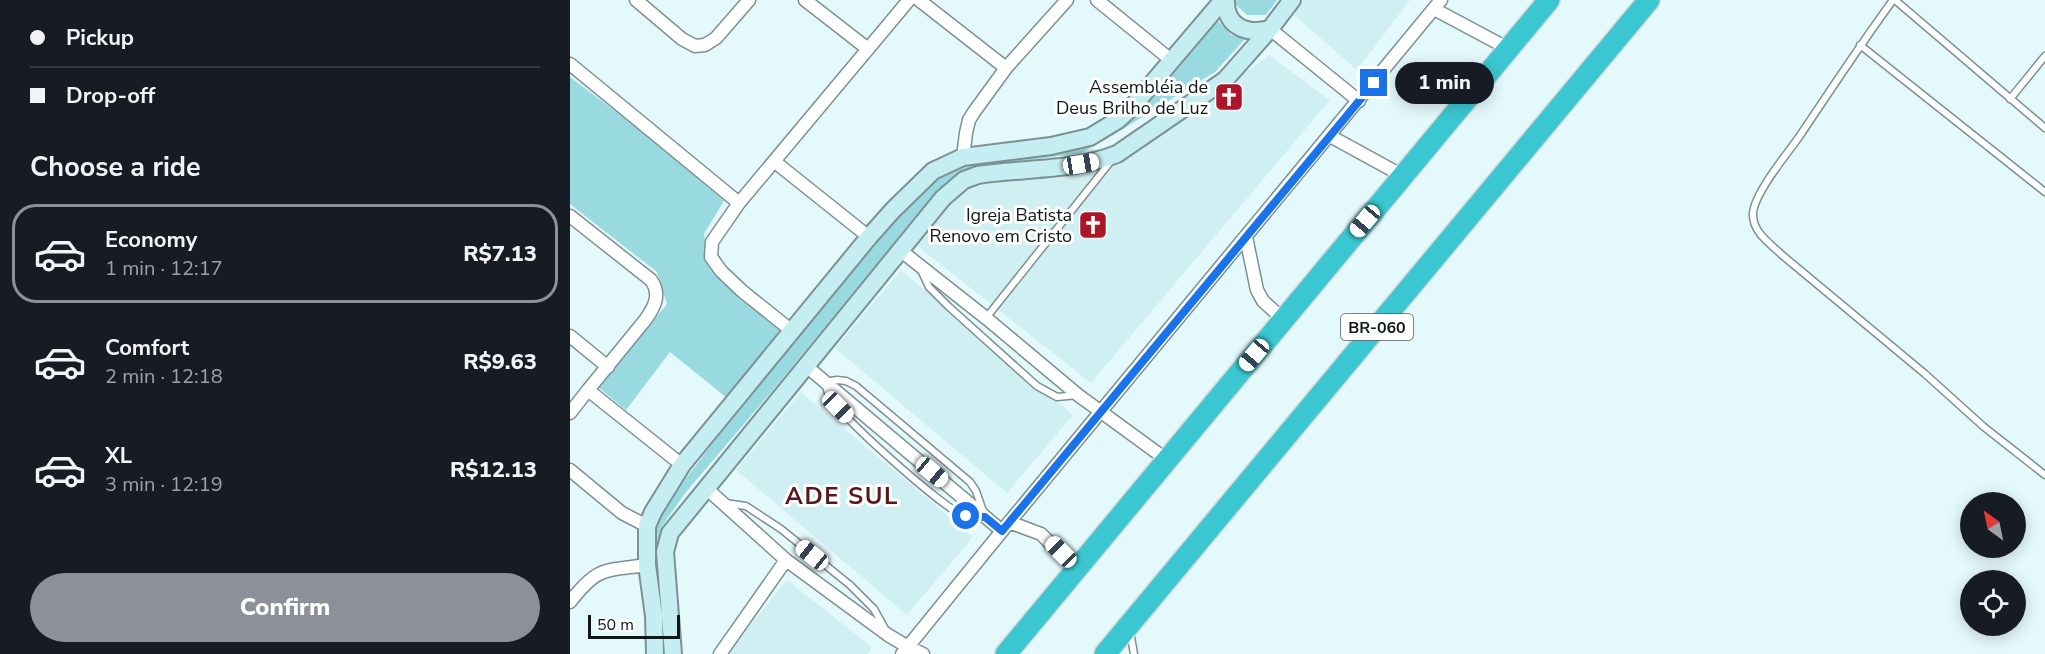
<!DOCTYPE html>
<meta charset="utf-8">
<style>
:root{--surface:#171b24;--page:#20242c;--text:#f1f3f6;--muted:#9ea1a6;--line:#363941;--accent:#8c9099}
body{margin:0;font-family:"Nunito Sans",sans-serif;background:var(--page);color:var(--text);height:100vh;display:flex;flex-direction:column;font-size:22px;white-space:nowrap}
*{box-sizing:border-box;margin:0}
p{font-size:20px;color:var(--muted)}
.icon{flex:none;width:33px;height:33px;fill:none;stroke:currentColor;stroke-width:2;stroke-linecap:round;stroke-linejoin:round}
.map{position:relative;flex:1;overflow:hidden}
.sheet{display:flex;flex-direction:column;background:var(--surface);width:570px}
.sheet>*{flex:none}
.banner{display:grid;align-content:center;height:132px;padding:0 30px;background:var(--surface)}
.needle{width:39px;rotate:327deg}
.fabs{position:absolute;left:1390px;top:492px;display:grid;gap:12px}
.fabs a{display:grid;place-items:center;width:66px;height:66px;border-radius:50%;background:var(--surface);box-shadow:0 3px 15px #0003;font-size:30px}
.scale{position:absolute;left:18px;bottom:15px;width:92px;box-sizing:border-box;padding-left:6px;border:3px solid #0f1717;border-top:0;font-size:16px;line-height:21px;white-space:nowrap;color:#0f1717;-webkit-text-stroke:4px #fff;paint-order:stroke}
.end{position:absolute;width:27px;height:27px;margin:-14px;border:8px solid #1a73e8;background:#fff;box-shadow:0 0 0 3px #fff}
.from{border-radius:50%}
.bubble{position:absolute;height:42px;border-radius:21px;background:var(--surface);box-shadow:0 3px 15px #0003;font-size:20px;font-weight:800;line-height:42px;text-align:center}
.car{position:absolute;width:18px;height:36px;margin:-18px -9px;border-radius:8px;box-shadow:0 0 4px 2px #0007;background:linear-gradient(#fff 24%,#345 0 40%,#fff 0 76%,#345 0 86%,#fff 0)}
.banner b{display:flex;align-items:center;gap:21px;height:57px;font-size:22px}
.banner b+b{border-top:2px solid var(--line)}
.banner i{width:15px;height:15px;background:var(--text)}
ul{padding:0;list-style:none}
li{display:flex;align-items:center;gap:18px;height:99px;margin:0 12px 9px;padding:0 18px;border:3px solid transparent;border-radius:24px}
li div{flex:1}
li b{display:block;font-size:22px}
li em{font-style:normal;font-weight:800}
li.active{border-color:var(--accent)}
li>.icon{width:54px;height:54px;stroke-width:1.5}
h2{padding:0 30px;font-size:27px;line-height:72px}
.action{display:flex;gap:12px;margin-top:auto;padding:12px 30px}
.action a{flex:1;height:69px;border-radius:36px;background:var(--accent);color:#fff;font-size:24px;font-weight:800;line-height:69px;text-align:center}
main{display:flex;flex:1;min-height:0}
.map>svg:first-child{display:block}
.built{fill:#d0eff2}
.green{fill:#98dae0}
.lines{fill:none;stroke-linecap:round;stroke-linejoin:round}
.lane-casing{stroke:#7d9192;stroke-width:9}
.street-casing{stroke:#7d9192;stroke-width:15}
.secondary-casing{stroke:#7d9192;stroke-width:20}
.highway-casing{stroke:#d4d5d5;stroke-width:24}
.lane{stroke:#fff;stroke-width:6}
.street{stroke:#fff;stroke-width:12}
.secondary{stroke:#c4eef1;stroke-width:16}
.highway{stroke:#3bc7d1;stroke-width:21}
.route{stroke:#1a73e8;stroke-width:8}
.labels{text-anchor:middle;stroke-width:6;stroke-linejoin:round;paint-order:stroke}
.shield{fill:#fff;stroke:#575d5d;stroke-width:1.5}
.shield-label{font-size:16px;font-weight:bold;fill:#0f1717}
.poi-label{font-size:18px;fill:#0f1717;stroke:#fff;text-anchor:end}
.district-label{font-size:24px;font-weight:bold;letter-spacing:1.5px;fill:#5a1619;stroke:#fff}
</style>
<main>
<section class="sheet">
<div class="banner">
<b><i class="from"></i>Pickup</b>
<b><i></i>Drop-off</b>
</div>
<h2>Choose a ride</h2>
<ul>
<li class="active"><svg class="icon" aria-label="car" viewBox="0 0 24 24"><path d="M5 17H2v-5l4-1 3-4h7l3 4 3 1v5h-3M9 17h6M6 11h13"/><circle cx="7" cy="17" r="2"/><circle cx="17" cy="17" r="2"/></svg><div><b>Economy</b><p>1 min · 12:17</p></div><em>R$7.13</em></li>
<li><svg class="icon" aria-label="car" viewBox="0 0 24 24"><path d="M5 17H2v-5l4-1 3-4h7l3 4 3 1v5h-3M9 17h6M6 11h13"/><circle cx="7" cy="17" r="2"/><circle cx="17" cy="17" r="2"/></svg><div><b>Comfort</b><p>2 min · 12:18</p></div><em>R$9.63</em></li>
<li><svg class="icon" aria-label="car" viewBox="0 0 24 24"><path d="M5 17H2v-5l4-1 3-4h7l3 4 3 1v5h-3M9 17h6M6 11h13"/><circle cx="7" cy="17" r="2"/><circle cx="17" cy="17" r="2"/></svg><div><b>XL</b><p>3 min · 12:19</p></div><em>R$12.13</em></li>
</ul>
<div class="action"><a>Confirm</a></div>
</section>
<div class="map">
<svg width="1475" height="654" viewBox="0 0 1475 654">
<rect width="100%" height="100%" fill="#e4f9fb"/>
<path class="built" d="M 732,0 L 840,0 L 787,70 L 724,15 Z
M 699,55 L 760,100 L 521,383 L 346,245 L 389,190 L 563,156 Z
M 331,270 L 503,415 L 437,493 L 265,348 Z
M 231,392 L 403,537 L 337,615 L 166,470 Z
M 217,580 L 302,647 L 297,654 L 157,654 Z"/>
<path class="green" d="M 667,0 L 707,0 L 696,15 L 677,15 L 665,4 Z
M 647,20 L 661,35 L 675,39 L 645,72 L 540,137 L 511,153 L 431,164 L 368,189 L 208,384 L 116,492 L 92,526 L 85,575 L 85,518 L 233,327 L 364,173 L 536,134 L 540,137 Z
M 0,77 L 157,196 L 134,234 L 138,261 L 212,329 L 157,398 L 100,352 L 56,410 L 28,387 L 97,304 L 87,272 L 0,204 Z"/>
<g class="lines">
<g class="lane-casing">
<path id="lane" d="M 1323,0 C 1290,45 1260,91 1229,137 C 1217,154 1182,196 1183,215 C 1183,233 1201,244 1212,255 L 1354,373 L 1414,427 L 1475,475
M 1325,0 L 1475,128
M 1290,45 L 1475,192
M 1440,99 L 1475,56
M 351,270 L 359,287 L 378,306 L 467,386 L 487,397 L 508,395
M 416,318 L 541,161
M 267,380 L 276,381 L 286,386 L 400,482 L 406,491 L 415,517 C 407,517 400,518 392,515 C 369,504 270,417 259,395 C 257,391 256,386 255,382 Z
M 155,503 L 176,506 L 211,529 L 280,585 L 304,609 L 315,629
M 560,631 L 564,654"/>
</g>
<g class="street-casing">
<path id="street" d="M 66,0 L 112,39 L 125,46 L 135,45 L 146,38 L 179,0
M 235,0 L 298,49
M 349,0 L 436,68
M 527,0 L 601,60
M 864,9 L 939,49
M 700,29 L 789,101
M 0,64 L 169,203 L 142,242 L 141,257 L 151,271 L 172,291 L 222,331
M 760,136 L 833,176
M 393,157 L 396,133 L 399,120 L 404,112 L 436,68 L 497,0
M 205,162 L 299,237
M 169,203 L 339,0
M 0,216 L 81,280 C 91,294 85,306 76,319 L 18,390 L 112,465
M 676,237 L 687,290 L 693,301 L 714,320
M 330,250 L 416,318 L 508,395 L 597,460
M 0,336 L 38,367
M 235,365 L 432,531
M 0,413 L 18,390
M 0,470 L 52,513 L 77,526
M 136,488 L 216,560 L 318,635 L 338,647 L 353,654
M 439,522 L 471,534 L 506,569
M 0,602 C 28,566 34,571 77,565
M 150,654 L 216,560
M 332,654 L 432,531 L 871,0"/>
</g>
<g class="secondary-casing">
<path id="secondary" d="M 656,0 C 655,27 677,35 700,29
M 85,654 L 84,616 L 77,565 L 77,526 L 83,512 L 112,465 L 299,237 L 323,210 L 363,171 L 393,157 L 481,146 L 520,137 L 548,120 L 563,106 L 653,0
M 103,654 L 95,552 L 100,533 L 373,198 L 394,180 L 408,175 C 453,168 504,171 547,154 L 655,80 L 700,29 L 722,0"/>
</g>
<g class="highway-casing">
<path id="highway" d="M 436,654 L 979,0
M 535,654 L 1079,0"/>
</g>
<use href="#lane" class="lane"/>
<use href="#street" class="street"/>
<use href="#secondary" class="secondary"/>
<use href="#highway" class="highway"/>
</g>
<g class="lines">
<path class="route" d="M 396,516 L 415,517 L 432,531 L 804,83"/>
</g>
<defs>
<g id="church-square" transform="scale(1.5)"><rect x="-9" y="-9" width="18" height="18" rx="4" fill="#ab1628" stroke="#fff"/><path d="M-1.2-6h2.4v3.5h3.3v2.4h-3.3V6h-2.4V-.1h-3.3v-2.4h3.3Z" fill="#fff"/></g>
</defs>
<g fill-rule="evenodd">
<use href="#church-square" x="659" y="97"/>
<use href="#church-square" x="523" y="225"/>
</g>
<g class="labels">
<rect class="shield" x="771" y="314" width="72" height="26" rx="4.5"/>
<g class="shield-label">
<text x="807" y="333">BR-060</text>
</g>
<g class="poi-label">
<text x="638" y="93">Assembléia de<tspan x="638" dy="21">Deus Brilho de Luz</tspan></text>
<text x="502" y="221">Igreja Batista<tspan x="502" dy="21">Renovo em Cristo</tspan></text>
</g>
<g class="district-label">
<text x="272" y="504">ADE SUL</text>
</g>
</g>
</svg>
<div class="fabs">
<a><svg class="needle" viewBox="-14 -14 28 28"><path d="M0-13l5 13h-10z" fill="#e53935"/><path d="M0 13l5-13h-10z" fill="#9ea1a6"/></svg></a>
<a><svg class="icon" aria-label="locate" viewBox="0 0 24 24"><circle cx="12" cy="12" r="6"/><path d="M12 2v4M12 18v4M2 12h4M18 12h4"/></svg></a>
</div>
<div class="scale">50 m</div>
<i class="end from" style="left:396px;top:516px"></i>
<i class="end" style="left:804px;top:83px"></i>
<div class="bubble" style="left:825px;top:62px;width:99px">1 min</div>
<i class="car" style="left:511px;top:164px;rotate:81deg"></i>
<i class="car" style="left:795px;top:221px;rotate:220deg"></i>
<i class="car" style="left:684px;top:355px;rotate:220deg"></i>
<i class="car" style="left:268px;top:407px;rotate:135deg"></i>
<i class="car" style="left:362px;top:472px;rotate:130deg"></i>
<i class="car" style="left:491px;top:552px;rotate:315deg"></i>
<i class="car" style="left:242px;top:555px;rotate:309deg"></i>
</div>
</main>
